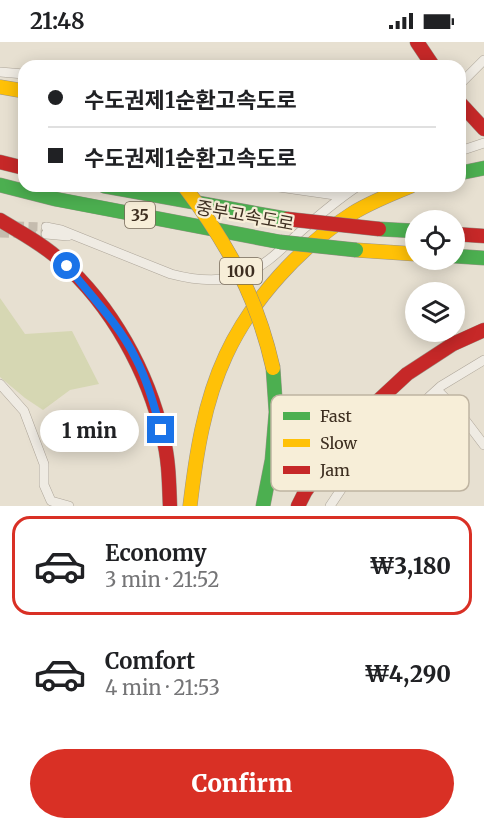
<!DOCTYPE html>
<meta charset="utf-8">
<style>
:root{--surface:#fff;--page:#f6f6f6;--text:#202124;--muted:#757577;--line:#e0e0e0;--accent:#d93025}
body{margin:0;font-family:Merriweather,"Noto Sans KR",serif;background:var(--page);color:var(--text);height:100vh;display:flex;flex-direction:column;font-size:22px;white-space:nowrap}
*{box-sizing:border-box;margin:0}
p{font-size:20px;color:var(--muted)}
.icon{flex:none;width:33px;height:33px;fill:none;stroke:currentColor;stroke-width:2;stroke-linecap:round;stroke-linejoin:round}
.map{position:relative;height:464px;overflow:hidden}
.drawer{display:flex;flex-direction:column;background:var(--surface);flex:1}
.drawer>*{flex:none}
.guide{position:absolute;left:18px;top:18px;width:448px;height:132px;border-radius:18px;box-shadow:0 3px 15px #0003;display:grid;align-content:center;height:132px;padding:0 30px;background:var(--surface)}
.buttons{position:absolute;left:405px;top:168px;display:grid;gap:12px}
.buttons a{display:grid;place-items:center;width:60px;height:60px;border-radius:50%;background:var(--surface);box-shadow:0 3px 15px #0003;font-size:30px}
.end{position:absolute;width:27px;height:27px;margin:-14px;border:8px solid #1a73e8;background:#fff;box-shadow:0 0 0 3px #fff}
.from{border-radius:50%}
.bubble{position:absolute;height:42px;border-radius:21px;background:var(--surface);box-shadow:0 3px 15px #0003;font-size:20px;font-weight:800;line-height:42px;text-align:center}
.guide b{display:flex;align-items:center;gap:21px;height:57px;font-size:22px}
.guide b+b{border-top:2px solid var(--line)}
.guide i{width:15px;height:15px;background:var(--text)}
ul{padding:10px 0 0;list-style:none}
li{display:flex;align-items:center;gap:18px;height:99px;margin:0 12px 9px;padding:0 18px;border:3px solid transparent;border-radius:18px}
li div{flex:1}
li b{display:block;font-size:22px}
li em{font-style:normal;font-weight:800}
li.active{border-color:var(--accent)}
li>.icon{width:54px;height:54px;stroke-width:1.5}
.primary-button{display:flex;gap:12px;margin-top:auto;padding:12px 30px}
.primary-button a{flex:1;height:69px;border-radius:36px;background:var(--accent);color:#fff;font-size:24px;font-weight:800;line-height:69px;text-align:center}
.status{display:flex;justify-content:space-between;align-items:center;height:42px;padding:0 30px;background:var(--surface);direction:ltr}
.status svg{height:16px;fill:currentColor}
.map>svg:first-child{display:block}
.green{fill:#d6d7b3}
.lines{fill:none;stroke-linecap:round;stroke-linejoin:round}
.street-tunnel{stroke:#c5bcae;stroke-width:9;stroke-dasharray:9 4.5;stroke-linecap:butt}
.street-casing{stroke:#ada599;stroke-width:10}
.fast-casing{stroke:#9c958a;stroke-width:15}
.slow-casing{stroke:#9c958a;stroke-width:15}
.jam-casing{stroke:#9c958a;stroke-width:15}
.street{stroke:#efebe3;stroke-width:9}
.fast{stroke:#4caf50;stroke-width:14}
.slow{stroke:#ffc107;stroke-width:14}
.jam{stroke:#c62828;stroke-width:14}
.fast-bridge-casing{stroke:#928b80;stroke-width:15;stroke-linecap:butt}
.slow-bridge-casing{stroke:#928b80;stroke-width:15;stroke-linecap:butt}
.jam-bridge-casing{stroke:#928b80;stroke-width:15;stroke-linecap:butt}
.fast-bridge{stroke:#4caf50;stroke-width:14}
.slow-bridge{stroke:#ffc107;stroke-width:14}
.jam-bridge{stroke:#c62828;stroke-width:14}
.route{stroke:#1a73e8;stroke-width:8}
.labels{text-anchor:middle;stroke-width:4.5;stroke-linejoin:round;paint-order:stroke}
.shield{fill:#f7eed8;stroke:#756857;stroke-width:1.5}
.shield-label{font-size:16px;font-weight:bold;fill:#3d2e20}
.street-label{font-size:18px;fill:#3d2e20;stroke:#f7eed8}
.key{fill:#f7eed8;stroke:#bfb4a1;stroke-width:1.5}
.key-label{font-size:16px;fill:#3d2e20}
</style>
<div class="status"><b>21:48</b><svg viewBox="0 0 49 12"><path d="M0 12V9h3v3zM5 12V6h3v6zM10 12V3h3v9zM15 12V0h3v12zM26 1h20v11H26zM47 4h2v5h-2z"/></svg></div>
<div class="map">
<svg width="484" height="464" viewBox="0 0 484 464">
<rect width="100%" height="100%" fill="#e7e0d1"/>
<path class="green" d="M 0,256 L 25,292 L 72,289 L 99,342 L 70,348 L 43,368 L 25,356 L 0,335 Z"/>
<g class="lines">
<path class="street-tunnel" d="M 15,184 L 46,185
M 0,191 L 46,192"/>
<g class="street-casing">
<path id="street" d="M 0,30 L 24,32
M 460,42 L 484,18
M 460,109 L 484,101
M 272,144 L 342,154
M 46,185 L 61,188 L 171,232 C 194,238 221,241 244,232 C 266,224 282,206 300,190 C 318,174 337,158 358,144
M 46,192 L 68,194
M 0,342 L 24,369 L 44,422 L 44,443 L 51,459 L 69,464
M 437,348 L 459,370 L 484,403
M 330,464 L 362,416 L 441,344 L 484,318"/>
</g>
<g class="fast-casing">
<path id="fast" d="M 460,131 L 484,126
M 0,143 L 55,157 L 280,200
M 104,144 L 287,177
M 379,187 L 416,189
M 454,214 L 484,216
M 263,464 L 272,418 L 276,370 L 273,326"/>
</g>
<g class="slow-casing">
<path id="slow" d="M 0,45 L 24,49
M 356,208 L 416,212
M 190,464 C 196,413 204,360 226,313 C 252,257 301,204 353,171 C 371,160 391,152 411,144"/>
</g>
<g class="jam-casing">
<path id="jam" d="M 417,0 L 433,24
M 460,61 L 484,87
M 0,120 L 24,126
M 0,178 C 21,191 43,202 61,219 C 112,264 148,330 163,395 C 169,418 169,441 170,464
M 454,192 L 484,194
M 298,464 L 305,450 L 352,383 L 407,332 L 453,302 L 484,288"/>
</g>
<use href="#street" class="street"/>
<use href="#fast" class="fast"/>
<use href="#slow" class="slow"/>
<use href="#jam" class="jam"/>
<g class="fast-bridge-casing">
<path id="fast-bridge" d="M 280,200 L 356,208"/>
</g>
<g class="slow-bridge-casing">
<path id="slow-bridge" d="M 184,144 C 228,202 257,255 273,326"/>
</g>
<g class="jam-bridge-casing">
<path id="jam-bridge" d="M 287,177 L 379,187"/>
</g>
<use href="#fast-bridge" class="fast-bridge"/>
<use href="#slow-bridge" class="slow-bridge"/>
<use href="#jam-bridge" class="jam-bridge"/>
</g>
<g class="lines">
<path class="route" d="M 67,224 C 91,254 119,282 136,317 C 148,340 154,364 161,388"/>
</g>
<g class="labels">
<g class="shield">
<rect x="125" y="160" width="30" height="26" rx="4.5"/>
<rect x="220" y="216" width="42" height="26" rx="4.5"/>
</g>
<g class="shield-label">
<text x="140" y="179">35</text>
<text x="241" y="235">100</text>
</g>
<g class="street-label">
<text transform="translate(245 174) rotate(10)" y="6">중부고속도로</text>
</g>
</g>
<rect x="271" y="353" width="198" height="96" rx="9" class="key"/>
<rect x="283" y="370" width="27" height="8" fill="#4caf50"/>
<rect x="283" y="397" width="27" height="8" fill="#ffc107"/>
<rect x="283" y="424" width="27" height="8" fill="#c62828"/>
<g class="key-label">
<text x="320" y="380">Fast</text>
<text x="320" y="407">Slow</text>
<text x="320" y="434">Jam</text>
</g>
</svg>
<div class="buttons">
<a><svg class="icon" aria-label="locate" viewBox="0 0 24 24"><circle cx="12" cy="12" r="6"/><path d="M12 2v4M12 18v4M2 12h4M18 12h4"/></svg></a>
<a><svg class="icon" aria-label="layers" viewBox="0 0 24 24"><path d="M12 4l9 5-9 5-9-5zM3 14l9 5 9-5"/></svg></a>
</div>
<i class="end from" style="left:67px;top:224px"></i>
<i class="end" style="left:161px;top:388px"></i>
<div class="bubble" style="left:40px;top:368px;width:99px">1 min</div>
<div class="guide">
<b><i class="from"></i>수도권제1순환고속도로</b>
<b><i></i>수도권제1순환고속도로</b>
</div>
</div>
<section class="drawer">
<ul>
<li class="active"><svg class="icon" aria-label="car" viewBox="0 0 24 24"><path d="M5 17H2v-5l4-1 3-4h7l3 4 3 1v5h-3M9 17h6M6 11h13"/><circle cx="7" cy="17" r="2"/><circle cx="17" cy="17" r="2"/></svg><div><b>Economy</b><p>3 min · 21:52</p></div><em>₩3,180</em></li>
<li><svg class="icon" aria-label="car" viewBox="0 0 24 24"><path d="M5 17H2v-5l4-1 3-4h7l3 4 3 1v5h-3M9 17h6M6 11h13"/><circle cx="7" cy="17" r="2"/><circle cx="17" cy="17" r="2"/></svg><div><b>Comfort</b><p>4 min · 21:53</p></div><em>₩4,290</em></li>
</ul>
<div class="primary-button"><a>Confirm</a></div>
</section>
